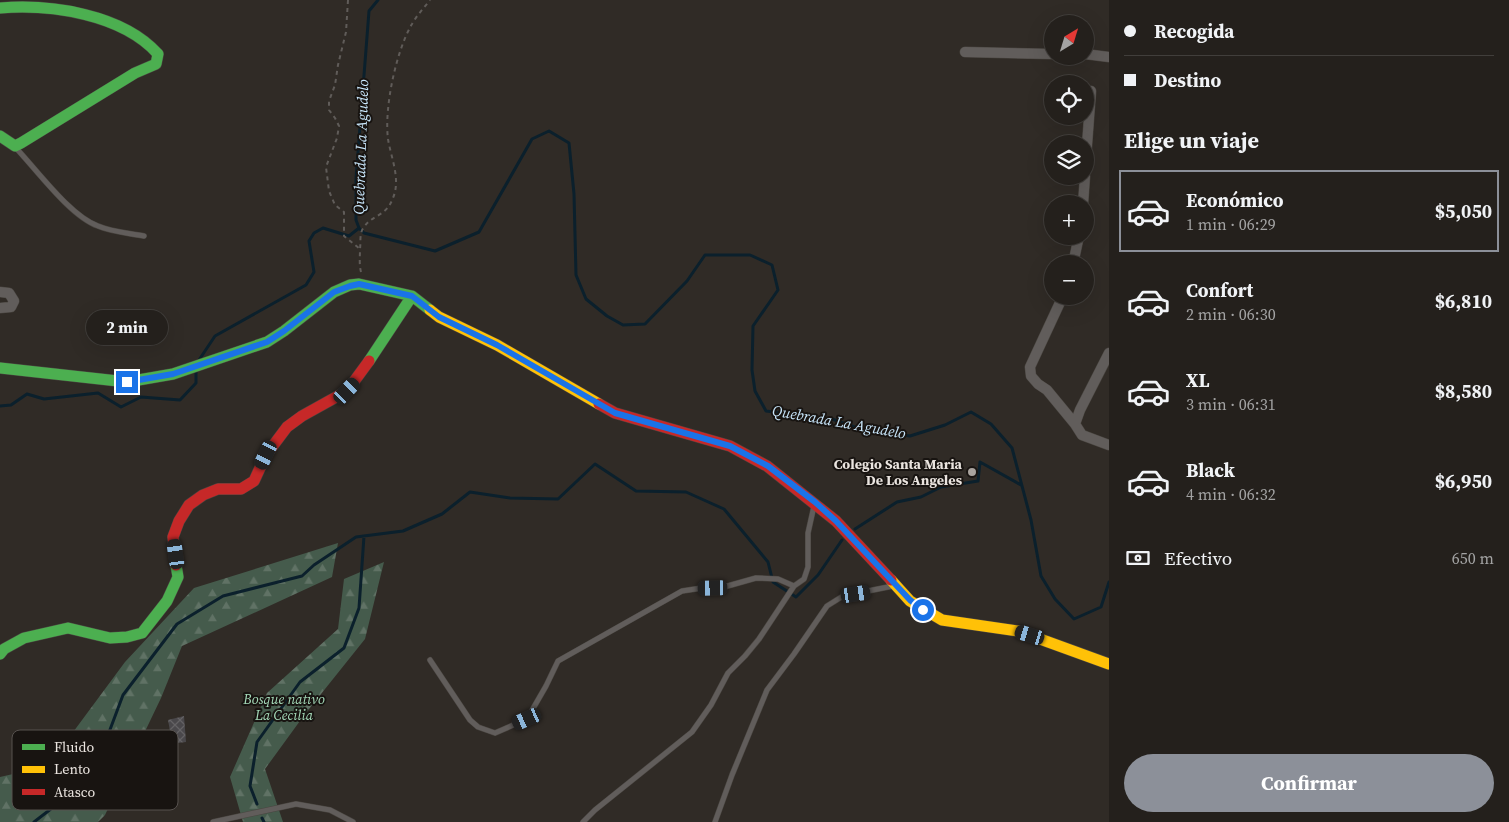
<!DOCTYPE html>
<html lang="es">
<meta charset="utf-8">
<style>
:root{--surface:#24201c;--page:#2c2825;--text:#f1f3f6;--muted:#a3a3a3;--line:#413e3b;--accent:#8c9099}
body{margin:0;font-family:"Source Serif 4",serif;background:var(--page);color:var(--text);height:100vh;display:flex;flex-direction:column;font-size:19px;white-space:nowrap}
*{box-sizing:border-box;margin:0}
p{font-size:16px;color:var(--muted)}
.icon{flex:none;width:28px;height:28px;fill:none;stroke:currentColor;stroke-width:2;stroke-linecap:round;stroke-linejoin:round}
.map{position:relative;flex:1;overflow:hidden}
.side{display:flex;flex-direction:column;background:var(--surface);width:400px}
.side>*{flex:none}
.banner{display:grid;align-content:center;height:110px;padding:0 15px;background:var(--surface)}
.needle{width:32px;rotate:38deg}
.tools{position:absolute;left:1044px;top:15px;display:grid;gap:10px}
.tools a{display:grid;place-items:center;width:50px;height:50px;border-radius:50%;background:var(--surface);box-shadow:0 5px 20px #0002,0 0 0 1px var(--line);font-size:25px}
.end{position:absolute;width:22px;height:22px;margin:-11px;border:6px solid #1a73e8;background:#fff;box-shadow:0 0 0 2px #fff}
.from{border-radius:50%}
.bubble{position:absolute;height:35px;border-radius:18px;background:var(--surface);box-shadow:0 5px 20px #0002,0 0 0 1px var(--line);font-size:16px;font-weight:700;line-height:35px;text-align:center}
.car{position:absolute;width:15px;height:30px;margin:-15px -8px;border-radius:6px;box-shadow:0 0 4px 1px #0007;background:linear-gradient(#222 24%,#8ab4d8 0 40%,#222 0 76%,#8ab4d8 0 86%,#222 0)}
.banner b{display:flex;align-items:center;gap:18px;height:48px;font-size:19px}
.banner b+b{border-top:1px solid var(--line)}
.banner i{width:12px;height:12px;background:var(--text)}
ul{padding:0;list-style:none}
li{display:flex;align-items:center;gap:15px;height:82px;margin:0 10px 8px;padding:0 5px;border:2px solid transparent;border-radius:0px}
li div{flex:1}
li b{display:block;font-size:19px}
li em{font-style:normal;font-weight:700}
li.selected{border-color:var(--accent)}
li>.icon{width:45px;height:45px;stroke-width:1.5}
h2{padding:0 15px;font-size:22px;line-height:60px}
.pay{display:flex;align-items:center;gap:12px;height:55px;padding:0 15px;font-size:19px}
.pay p{margin-inline-start:auto}
.primary-button{display:flex;gap:10px;margin-top:auto;padding:10px 15px}
.primary-button a{flex:1;height:58px;border-radius:30px;background:var(--accent);color:#fff;font-size:20px;font-weight:700;line-height:58px;text-align:center}
main{display:flex;flex:1;min-height:0}
.map>svg:first-child{display:block}
.forest{fill:url(#forest-firs)}
.lines{fill:none;stroke-linecap:round;stroke-linejoin:round}
.stream{stroke:#0b202c;stroke-width:3}
.building{fill:url(#building-cross-hatch)}
.lane-casing{stroke:#4a4641;stroke-width:6}
.street-casing{stroke:#4a4641;stroke-width:11}
.fast-casing{stroke:#4a4641;stroke-width:12}
.slow-casing{stroke:#4a4641;stroke-width:12}
.jam-casing{stroke:#4a4641;stroke-width:12}
.path{stroke:#605c59;stroke-width:2;stroke-dasharray:4 4;stroke-linecap:butt}
.lane{stroke:#615d5b;stroke-width:5}
.street{stroke:#615d5b;stroke-width:10}
.fast{stroke:#4caf50;stroke-width:11}
.slow{stroke:#ffc107;stroke-width:11}
.jam{stroke:#c62828;stroke-width:11}
.route{stroke:#1a73e8;stroke-width:6}
.poi-dot{fill:#a9a39e;stroke:#181411;stroke-width:2}
.labels{text-anchor:middle;stroke-width:4;stroke-linejoin:round;paint-order:stroke}
.poi-label{font-size:14px;font-weight:bold;fill:#eae4df;stroke:#181411;text-anchor:end}
.park-label{font-size:14px;font-style:italic;fill:#a5dab9;stroke:#181411}
.water-label{font-size:15px;font-style:italic;fill:#c9e7fc;stroke:#181411}
.key{fill:#181411;stroke:#57524f;stroke-width:1}
.key-label{font-size:14px;fill:#eae4df}
</style>
<main>
<div class="map">
<svg width="1109" height="822" viewBox="0 0 1109 822">
<defs>
<pattern id="forest-firs" width="22" height="20" patternUnits="userSpaceOnUse" patternTransform="scale(1.25)"><rect width="22" height="20" fill="#455b4c"/><path d="M5 1l3.5 6h-7zM16 11l3.5 6h-7z" fill="#607265"/></pattern>
<pattern id="building-cross-hatch" width="8" height="8" patternUnits="userSpaceOnUse" patternTransform="scale(1.25)"><rect width="8" height="8" fill="#4a484b"/><path d="M0 0l8 8M0 8l8-8" fill="none" stroke="#646264"/></pattern>
</defs>
<rect width="100%" height="100%" fill="#302b26"/>
<path class="forest" d="M 338,543 L 332,577 L 182,646 L 161,698 L 105,815 L 98,822 L 0,822 L 0,777 L 48,766 L 125,662 L 194,588 Z
M 384,562 L 365,639 L 305,714 L 265,769 L 283,822 L 243,822 L 230,777 L 267,693 L 338,629 L 344,579 Z"/>
<g class="lines">
<path class="stream" d="M 378,0 L 369,11 L 356,178 L 356,220 L 359,228 L 364,233 L 435,251 L 479,232 L 532,139 L 549,131 L 569,143 L 574,194 L 576,275 L 586,299 L 607,316 L 623,325 L 645,324 L 687,281 L 705,255 L 750,255 L 772,265 L 778,290 L 753,326 L 752,370 L 755,391 L 766,411 L 832,419 L 863,430 L 910,436 L 945,425 L 971,412 L 991,424 L 1012,448 L 1031,520 L 1041,576 L 1055,599 L 1074,619 L 1101,607 L 1109,582
M 199,360 L 215,336 L 306,285 L 314,272 L 309,241 L 314,233 L 323,228 L 349,236 L 359,228
M 0,406 L 11,405 L 27,394 L 44,399 L 98,393 L 121,407 L 141,397 L 180,400 L 196,383 L 196,370
M 855,529 L 897,502 L 921,497 L 941,487 L 978,481 L 980,462 L 1021,485
M 257,804 L 250,786 L 257,742 L 300,682 L 344,648 L 359,608 L 364,536
M 262,818 L 264,822
M 34,822 L 69,795 L 102,751 L 123,695 L 177,624 L 223,596 L 302,576 L 314,565 L 356,537 L 403,531 L 442,514 L 470,492 L 510,498 L 558,499 L 595,464 L 636,491 L 686,492 L 724,509 L 768,562 L 773,582 L 796,597 L 818,575 L 842,540"/>
</g>
<path class="building" d="M 184,716 L 186,742 L 163,745 L 161,732 L 170,731 L 168,720 Z"/>
<g class="lines">
<g class="lane-casing">
<path id="lane" d="M 15,147 C 37,170 70,216 98,226 C 112,232 129,233 144,236
M 430,660 L 470,720 L 478,727 L 495,733 L 527,719 L 546,686 L 558,661 L 682,591 L 702,588 L 724,587 L 756,578 L 778,579 L 794,586
M 213,822 L 296,804 L 330,810 L 353,822
M 583,822 L 595,810 L 692,732 L 711,705 L 728,673 L 745,656 L 759,639 L 794,586 L 804,579 L 808,567 L 808,533 L 814,506
M 715,822 L 732,775 L 767,690 L 794,654 L 827,606 L 843,596 L 893,586"/>
</g>
<g class="street-casing">
<path id="street" d="M 965,52 L 1052,54
M 1085,54 L 1109,57
M 1085,172 L 1091,91
M 1083,204 L 1085,176
M 1073,264 L 1079,236
M 0,292 L 9,293 L 14,301 L 11,307 L 0,308
M 1063,296 L 1030,367 L 1031,376 L 1038,384 L 1047,390 L 1075,424
M 1109,353 L 1080,410 L 1075,424 L 1082,435 L 1109,445"/>
</g>
<g class="fast-casing">
<path id="fast" d="M 0,8 C 51,4 122,14 158,54 L 156,64 L 135,73 L 21,143 L 15,146 L 0,136
M 369,361 L 412,296
M 0,368 L 127,382 L 173,374 L 267,342 L 284,331 L 334,292 L 350,285 L 359,284 L 412,296 L 430,310
M 0,654 L 4,649 L 24,638 L 68,628 L 110,638 L 127,637 L 142,633 L 167,601 L 178,577 L 176,565"/>
</g>
<g class="slow-casing">
<path id="slow" d="M 430,310 L 439,317 L 497,345 L 599,404
M 891,580 L 910,601 L 942,620 L 1018,631 L 1109,664"/>
</g>
<g class="jam-casing">
<path id="jam" d="M 599,404 L 615,413 L 730,446 L 767,466 L 836,521 L 891,580
M 176,565 L 173,537 L 179,521 L 189,505 L 203,495 L 218,489 L 241,489 L 254,481 L 266,455 L 287,427 L 302,416 L 347,391 L 369,361"/>
</g>
<path class="path" d="M 348,0 L 346,32 L 338,65 L 335,85 L 329,101 L 329,110 L 335,118 L 339,126 L 337,138 L 326,167 L 329,191 L 335,205 L 344,212 L 344,236 L 360,249
M 361,272 C 359,264 360,257 360,249 C 361,242 359,233 364,227 C 373,214 386,217 393,198 C 401,179 391,158 388,139 C 384,108 396,51 412,24 C 417,15 424,8 430,0"/>
<use href="#lane" class="lane"/>
<use href="#street" class="street"/>
<use href="#fast" class="fast"/>
<use href="#slow" class="slow"/>
<use href="#jam" class="jam"/>
</g>
<g class="lines">
<path class="route" d="M 127,382 L 173,374 L 267,342 L 284,331 L 334,292 L 350,286 L 359,284 L 412,296 L 439,317 L 497,345 L 615,413 L 730,446 L 768,466 L 815,502 L 836,521 L 910,600 L 923,610"/>
</g>
<circle class="poi-dot" cx="972" cy="472" r="5"/>
<g class="labels">
<g class="poi-label">
<text x="962" y="469">Colegio Santa Maria<tspan x="962" dy="16">De Los Angeles</tspan></text>
</g>
<g class="park-label">
<text x="284" y="704">Bosque nativo<tspan x="284" dy="16">La Cecilia</tspan></text>
</g>
<g class="water-label">
<text transform="translate(361 147) rotate(-88)" y="5">Quebrada La Agudelo</text>
<text transform="translate(839 422) rotate(10)" y="5">Quebrada La Agudelo</text>
</g>
</g>
<rect x="12" y="730" width="166" height="80" rx="8" class="key"/>
<rect x="22" y="744" width="23" height="6" fill="#4caf50"/>
<rect x="22" y="766" width="23" height="7" fill="#ffc107"/>
<rect x="22" y="789" width="23" height="6" fill="#c62828"/>
<g class="key-label">
<text x="54" y="752">Fluido</text>
<text x="54" y="774">Lento</text>
<text x="54" y="797">Atasco</text>
</g>
</svg>
<div class="tools">
<a><svg class="needle" viewBox="-14 -14 28 28"><path d="M0-13l5 13h-10z" fill="#e53935"/><path d="M0 13l5-13h-10z" fill="#a3a3a3"/></svg></a>
<a><svg class="icon" aria-label="locate" viewBox="0 0 24 24"><circle cx="12" cy="12" r="6"/><path d="M12 2v4M12 18v4M2 12h4M18 12h4"/></svg></a>
<a><svg class="icon" aria-label="layers" viewBox="0 0 24 24"><path d="M12 4l9 5-9 5-9-5zM3 14l9 5 9-5"/></svg></a>
<a>+</a>
<a>−</a>
</div>
<i class="end from" style="left:923px;top:610px"></i>
<i class="end" style="left:127px;top:382px"></i>
<div class="bubble" style="left:86px;top:310px;width:82px">2 min</div>
<i class="car" style="left:347px;top:391px;rotate:44deg"></i>
<i class="car" style="left:266px;top:455px;rotate:206deg"></i>
<i class="car" style="left:176px;top:554px;rotate:352deg"></i>
<i class="car" style="left:713px;top:588px;rotate:269deg"></i>
<i class="car" style="left:856px;top:594px;rotate:81deg"></i>
<i class="car" style="left:1030px;top:635px;rotate:287deg"></i>
<i class="car" style="left:527px;top:719px;rotate:246deg"></i>
</div>
<section class="side">
<div class="banner">
<b><i class="from"></i>Recogida</b>
<b><i></i>Destino</b>
</div>
<h2>Elige un viaje</h2>
<ul>
<li class="selected"><svg class="icon" aria-label="car" viewBox="0 0 24 24"><path d="M5 17H2v-5l4-1 3-4h7l3 4 3 1v5h-3M9 17h6M6 11h13"/><circle cx="7" cy="17" r="2"/><circle cx="17" cy="17" r="2"/></svg><div><b>Económico</b><p>1 min · 06:29</p></div><em>$5,050</em></li>
<li><svg class="icon" aria-label="car" viewBox="0 0 24 24"><path d="M5 17H2v-5l4-1 3-4h7l3 4 3 1v5h-3M9 17h6M6 11h13"/><circle cx="7" cy="17" r="2"/><circle cx="17" cy="17" r="2"/></svg><div><b>Confort</b><p>2 min · 06:30</p></div><em>$6,810</em></li>
<li><svg class="icon" aria-label="car" viewBox="0 0 24 24"><path d="M5 17H2v-5l4-1 3-4h7l3 4 3 1v5h-3M9 17h6M6 11h13"/><circle cx="7" cy="17" r="2"/><circle cx="17" cy="17" r="2"/></svg><div><b>XL</b><p>3 min · 06:31</p></div><em>$8,580</em></li>
<li><svg class="icon" aria-label="car" viewBox="0 0 24 24"><path d="M5 17H2v-5l4-1 3-4h7l3 4 3 1v5h-3M9 17h6M6 11h13"/><circle cx="7" cy="17" r="2"/><circle cx="17" cy="17" r="2"/></svg><div><b>Black</b><p>4 min · 06:32</p></div><em>$6,950</em></li>
</ul>
<div class="pay"><svg class="icon" aria-label="cash" viewBox="0 0 24 24"><path d="M3 7h18v10H3z"/><circle cx="12" cy="12" r="2"/></svg>Efectivo<p>650 m</p></div>
<div class="primary-button"><a>Confirmar</a></div>
</section>
</main>
